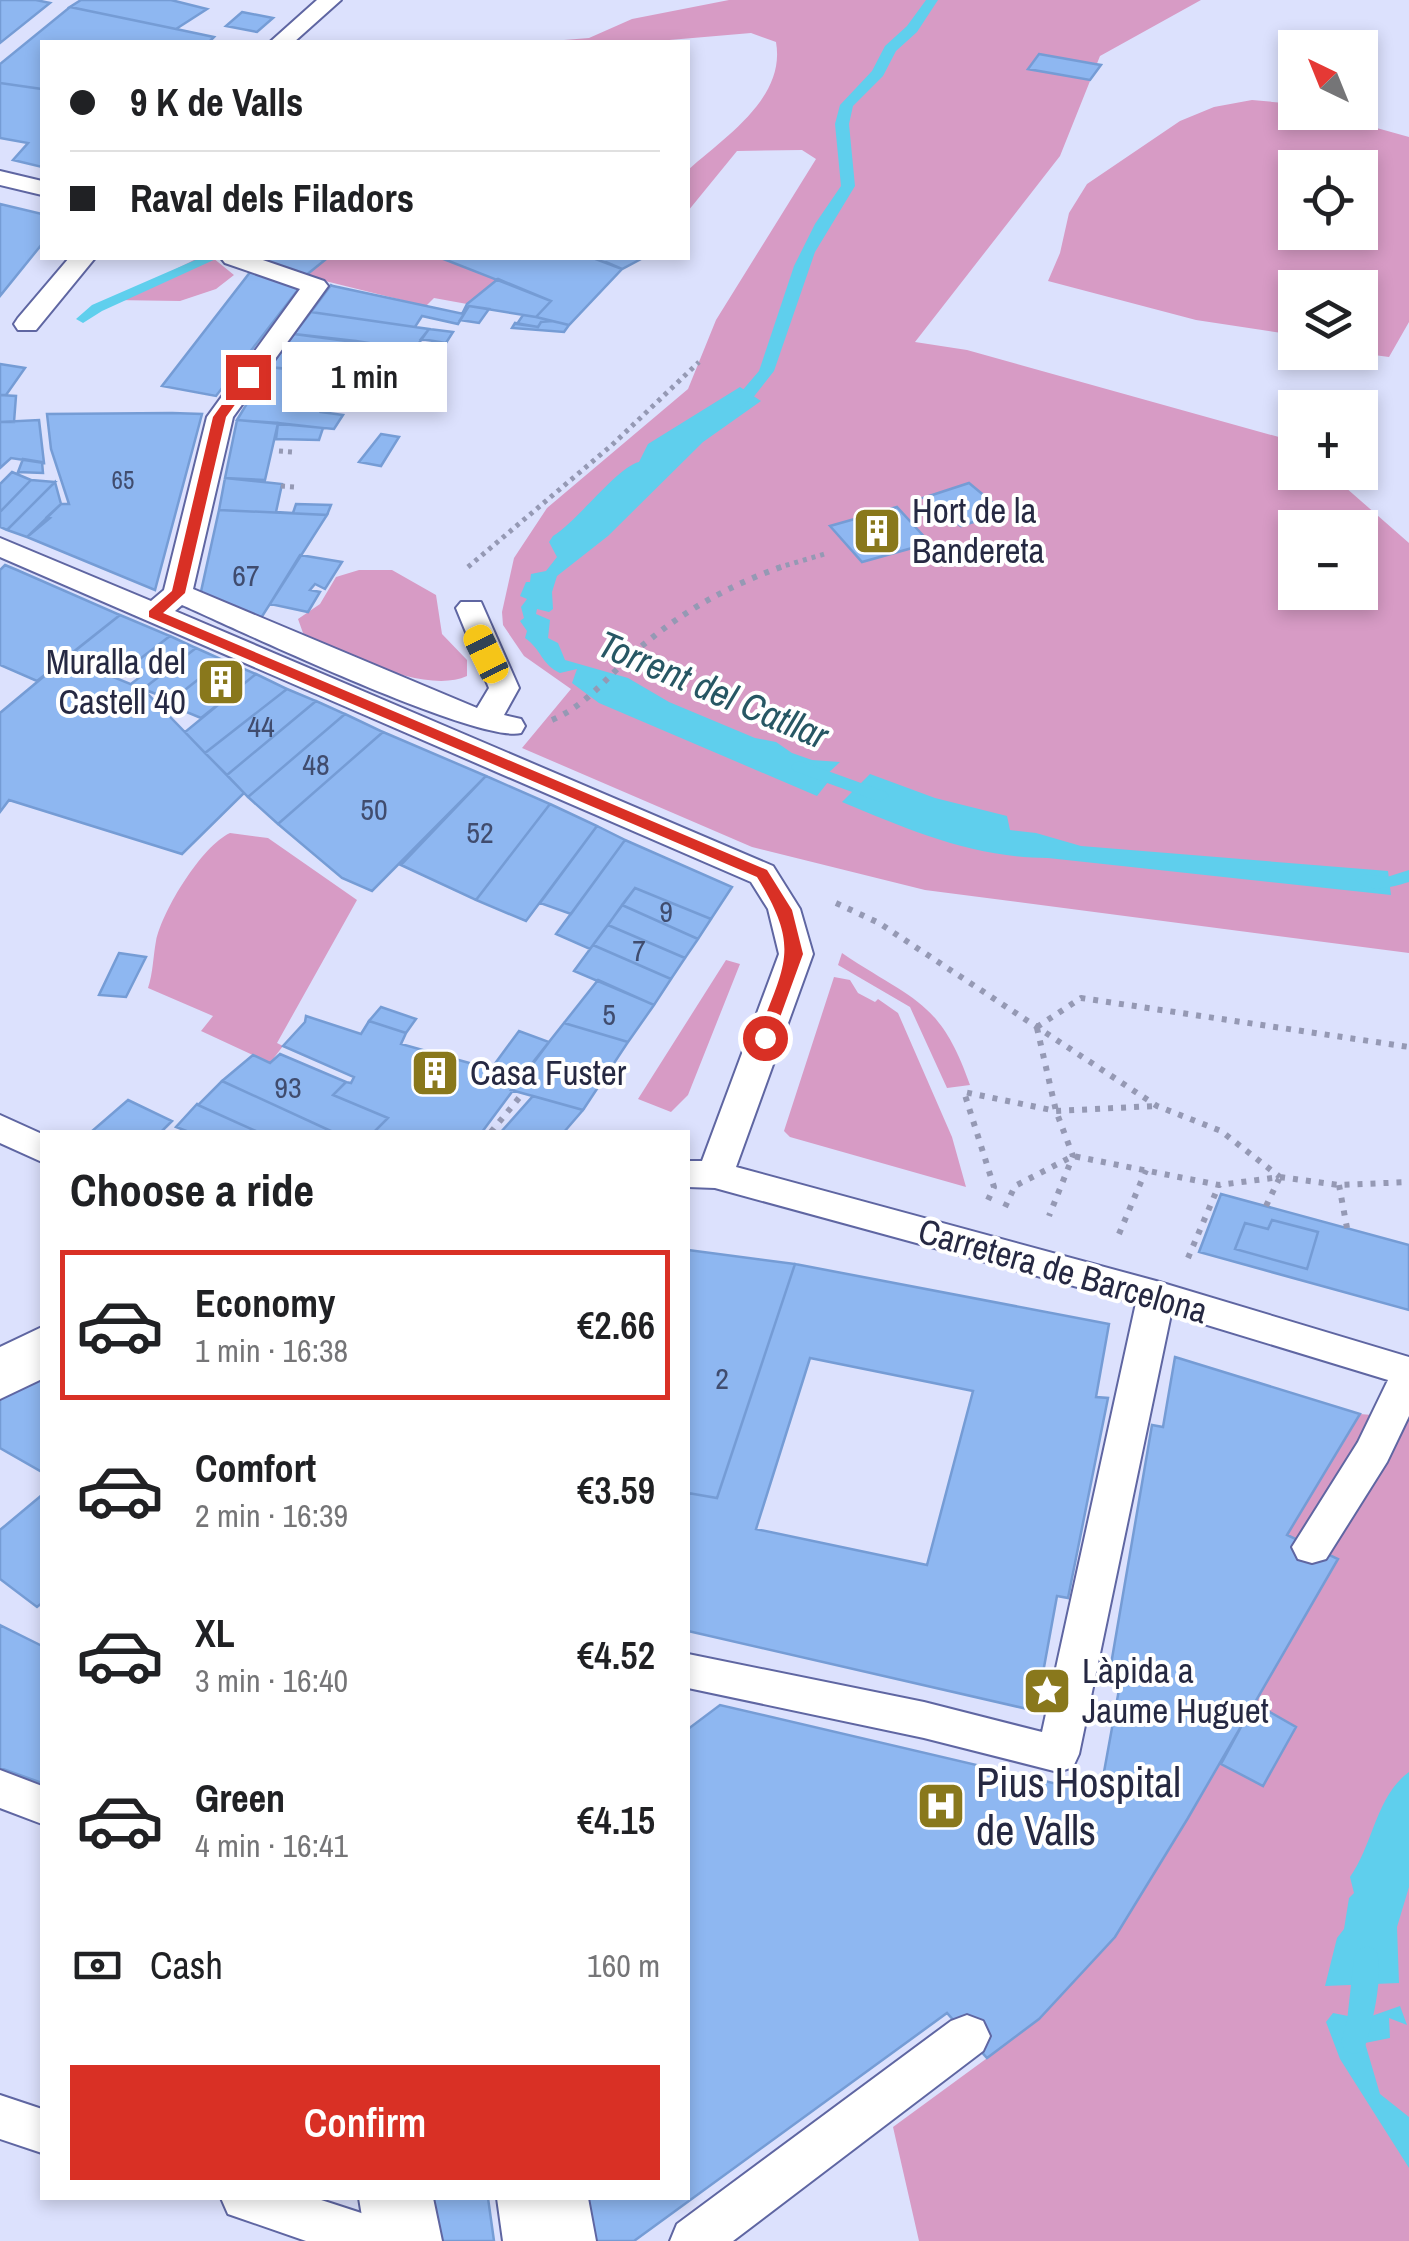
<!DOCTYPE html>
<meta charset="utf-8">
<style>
:root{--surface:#fff;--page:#f2f2f2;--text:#202124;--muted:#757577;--line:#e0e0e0;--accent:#d93025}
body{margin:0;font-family:"Archivo Narrow",sans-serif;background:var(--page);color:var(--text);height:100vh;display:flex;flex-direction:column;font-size:38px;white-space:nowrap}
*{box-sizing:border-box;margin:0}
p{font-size:32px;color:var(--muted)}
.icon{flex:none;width:55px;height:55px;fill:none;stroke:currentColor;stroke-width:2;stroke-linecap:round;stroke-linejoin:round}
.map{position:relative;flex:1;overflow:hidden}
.panel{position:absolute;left:40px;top:1130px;width:650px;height:1070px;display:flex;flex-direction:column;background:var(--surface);border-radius:0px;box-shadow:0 5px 15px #0003}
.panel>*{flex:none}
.guide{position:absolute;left:40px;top:40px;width:650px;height:220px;border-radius:0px;box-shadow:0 5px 15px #0003;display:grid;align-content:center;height:220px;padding:0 30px;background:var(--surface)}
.needle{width:65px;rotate:317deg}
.buttons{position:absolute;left:1278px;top:30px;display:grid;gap:20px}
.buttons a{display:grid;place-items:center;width:100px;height:100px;border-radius:0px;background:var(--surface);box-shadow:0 5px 15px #0003;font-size:50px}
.end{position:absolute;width:45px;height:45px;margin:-22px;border:12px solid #d93025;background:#fff;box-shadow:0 0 0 5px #fff}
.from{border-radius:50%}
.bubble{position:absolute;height:70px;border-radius:0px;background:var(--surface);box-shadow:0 5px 15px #0003;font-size:32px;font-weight:600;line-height:70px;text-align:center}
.car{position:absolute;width:30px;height:60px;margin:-30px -15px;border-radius:12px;box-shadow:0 0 8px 2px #0007;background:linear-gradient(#f5c518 24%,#345 0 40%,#f5c518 0 76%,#345 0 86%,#f5c518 0)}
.guide b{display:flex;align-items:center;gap:35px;height:95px;font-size:38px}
.guide b+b{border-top:2px solid var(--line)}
.guide i{width:25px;height:25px;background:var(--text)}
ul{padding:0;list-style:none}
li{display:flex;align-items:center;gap:30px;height:150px;margin:0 20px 15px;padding:0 10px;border:5px solid transparent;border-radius:0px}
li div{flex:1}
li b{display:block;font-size:38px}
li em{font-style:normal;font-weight:600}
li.on{border-color:var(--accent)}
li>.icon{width:90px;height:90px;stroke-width:1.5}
h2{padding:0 30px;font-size:45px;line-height:120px}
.pay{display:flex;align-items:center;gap:25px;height:110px;padding:0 30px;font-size:38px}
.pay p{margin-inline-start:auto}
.button{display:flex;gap:20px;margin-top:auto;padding:20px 30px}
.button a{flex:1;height:115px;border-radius:0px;background:var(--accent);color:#fff;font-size:40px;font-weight:600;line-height:115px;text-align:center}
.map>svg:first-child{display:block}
.green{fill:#d79bc5;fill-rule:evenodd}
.water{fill:#5fcfed}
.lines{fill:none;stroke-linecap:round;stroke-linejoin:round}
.stream{fill:#5fcfed;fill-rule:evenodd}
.building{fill:#8eb7f1;stroke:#759cd5;stroke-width:2.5;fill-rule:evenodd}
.service-casing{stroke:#5f66a2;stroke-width:4}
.minor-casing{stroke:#5f66a2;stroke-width:4}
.path-far1{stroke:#9599b4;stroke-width:5;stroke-dasharray:4 5;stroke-linecap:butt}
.path{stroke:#9599b4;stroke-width:6;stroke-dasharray:5 8;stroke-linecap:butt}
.service{fill:#fff;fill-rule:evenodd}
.minor{fill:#fff;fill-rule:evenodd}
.route{fill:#d93025}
.labels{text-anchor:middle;stroke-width:8;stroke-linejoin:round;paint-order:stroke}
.far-number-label{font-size:25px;fill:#404c6e}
.number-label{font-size:30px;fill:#404c6e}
.poi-label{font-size:35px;fill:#262943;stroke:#fff;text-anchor:start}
.street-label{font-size:35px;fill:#262943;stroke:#fff}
.water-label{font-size:38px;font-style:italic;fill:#275764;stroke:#fff}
.near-poi-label{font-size:42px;fill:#262943;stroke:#fff;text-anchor:start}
</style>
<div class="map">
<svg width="1409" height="2241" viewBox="0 0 1409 2241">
<rect width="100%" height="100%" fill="#dce1fd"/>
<path class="green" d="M 729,0 L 1201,0 L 1100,56 L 1060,156 L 915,342 L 967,350 L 1293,441 L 1295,472 L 1329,473 L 1409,543 L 1409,953 L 925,890 L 752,847 L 522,748 L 571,689 L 524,656 L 503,625 L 502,612 L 514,558 L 547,508 L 688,389 L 716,320 L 816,159 L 802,150 L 737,151 L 688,211 L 688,170 C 725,137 786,98 776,42 L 751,33 L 646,42 L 539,42 L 589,38 L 632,19 ZM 1295,528 L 1360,528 L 1360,592 L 1295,592 Z
M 1252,100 L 1295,104 L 1295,112 L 1323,113 L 1409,137 L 1409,322 L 1389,357 L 1359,353 L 1360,288 L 1295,288 L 1295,335 L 1196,320 L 1048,281 L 1060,253 L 1069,213 L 1087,184 L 1180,121 L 1214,107 ZM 1295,168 L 1360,168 L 1360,232 L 1295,232 Z
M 198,258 L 213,258 L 234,275 L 216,289 L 180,301 L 114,300 Z
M 316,258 L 441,258 L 498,279 L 467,304 L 434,298 L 426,306 L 305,276 L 323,260 Z
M 359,570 L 392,570 L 436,595 L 442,634 L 467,660 L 467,676 C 426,695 341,654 303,633 L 298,619 L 320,604 L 336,577 Z
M 230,833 L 268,838 L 357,900 L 277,1043 L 283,1046 L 270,1063 L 201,1031 L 213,1016 L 148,988 C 153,973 153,957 156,941 C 163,909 202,846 230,833 Z
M 842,953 C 913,1001 940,999 970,1085 L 947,1088 L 910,1007 L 838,965 Z
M 726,960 L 740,964 L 688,1095 L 671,1112 L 638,1099 Z
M 834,977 L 850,980 L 858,993 L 875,1002 L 878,999 L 898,1013 L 952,1137 L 966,1187 L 790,1137 L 784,1131 Z
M 1360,1414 L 1409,1418 L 1409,2241 L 919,2241 L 893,2127 L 1039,2020 L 1115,1937 L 1254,1703 L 1287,1535 Z"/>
<path class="water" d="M 740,387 L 761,401 L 703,442 L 608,536 L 557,576 L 552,592 L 553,609 L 549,612 L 537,609 L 536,614 L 550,620 L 548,638 L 558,643 L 565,660 L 628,678 L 669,702 L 755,738 L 776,742 L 792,753 L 812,760 L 840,762 L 824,777 L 828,782 L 817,796 L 599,703 L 572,683 L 577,669 L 560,673 C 541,664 542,650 525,638 L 527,631 L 520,621 L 524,618 L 521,607 L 527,599 L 520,596 L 526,582 L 530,582 L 531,574 L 546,571 L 557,557 L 549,542 L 553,536 C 578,521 617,467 639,462 L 648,444 Z
M 870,774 L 935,798 L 1007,816 L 1010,830 L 1036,833 L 1081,846 L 1388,871 L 1391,895 L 1048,858 C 974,858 909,830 842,802 Z
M 1409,1772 L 1409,1887 L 1397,1927 L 1399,1983 L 1325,1986 L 1337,1938 L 1344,1929 L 1349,1898 L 1354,1893 L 1350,1877 C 1373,1845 1376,1796 1409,1772 Z
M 1400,2006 L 1407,2025 L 1389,2018 L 1390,2038 L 1365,2043 L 1380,2094 L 1409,2117 L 1409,2168 L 1340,2059 L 1326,2022 L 1333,2013 L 1363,2019 Z"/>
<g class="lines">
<path class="stream" d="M 926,0 L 938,0 L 917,32 L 896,51 L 883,76 L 853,106 L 849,124 L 855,186 L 815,252 L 774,371 L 752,399 L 736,410 L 726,410 L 726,404 L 741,392 L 759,371 L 794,266 L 815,224 L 841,186 L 835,124 L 840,105 L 872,71 L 885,46 L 907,26 Z
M 200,258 L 218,258 L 102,311 L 83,323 L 76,319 L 92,305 Z
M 800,761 L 886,792 L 889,796 L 880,802 L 794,771 L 791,767 L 794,763 Z
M 1409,870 L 1409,882 C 1392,887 1370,894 1355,880 L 1364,874 L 1387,877 Z
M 1367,1946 L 1376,1950 C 1385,1970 1372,2030 1363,2051 L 1354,2054 L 1345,2051 L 1341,2042 L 1347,2021 L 1354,1958 L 1358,1950 Z"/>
</g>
<path class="building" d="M 0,0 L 36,0 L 50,3 L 0,43 Z
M 81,0 L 171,0 L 207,9 L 176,29 L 70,7 Z
M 70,7 L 176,29 L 214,37 L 209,42 L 42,42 L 42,89 L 0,83 L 0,64 Z
M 242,12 L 273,18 L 257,32 L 226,26 Z
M 1039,54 L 1095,64 L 1101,65 L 1090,80 L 1028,69 Z
M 0,83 L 42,89 L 42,167 L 13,160 L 28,143 L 0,138 Z
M 0,204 L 42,214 L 42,244 L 0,296 Z
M 250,258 L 316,258 L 325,260 L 305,276 Z
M 441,258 L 593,258 L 622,269 L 569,325 L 536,317 L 551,301 Z
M 606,258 L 643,258 L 622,269 L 601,260 Z
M 251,271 L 300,287 L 216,396 L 162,386 Z
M 498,279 L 551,301 L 536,317 L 469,306 L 462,314 L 467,304 Z
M 331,285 L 333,286 L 464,314 L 458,324 L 422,316 L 415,327 L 311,312 Z
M 469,306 L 489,309 L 479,323 L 460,320 Z
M 311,312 L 415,327 L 429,329 L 414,350 L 294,334 Z
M 523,315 L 536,317 L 552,321 L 541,322 L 538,327 L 517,324 Z
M 552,321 L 569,325 L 564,332 L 512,328 L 515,323 L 538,327 L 541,322 Z
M 429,329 L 453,332 L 446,343 L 421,339 Z
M 294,334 L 356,341 L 419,351 L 412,366 L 281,352 Z
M 281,352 L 380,361 L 381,368 L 373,379 L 269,367 Z
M 0,364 L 25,368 L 6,395 L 0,395 Z
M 269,367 L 331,373 L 359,378 L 348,399 L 330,398 L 321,412 L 343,415 L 334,429 L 237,420 Z
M 359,378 L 373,379 L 365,396 L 351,395 Z
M 0,395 L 16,396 L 14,422 L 0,422 Z
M 172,413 L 202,414 L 155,590 L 27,537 L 61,504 L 69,504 L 51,449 L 47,414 Z
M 39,420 L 44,463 L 11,458 L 0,468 L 0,422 Z
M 237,420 L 278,423 L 265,480 L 225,478 Z
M 278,423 L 323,428 L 319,440 L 276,439 Z
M 381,434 L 399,437 L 381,466 L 359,462 Z
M 23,459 L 42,462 L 43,473 L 18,472 Z
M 12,472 L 31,480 L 0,512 L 0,484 Z
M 225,478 L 282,484 L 276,512 L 293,513 L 296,504 L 331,505 L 327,515 L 219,510 Z
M 31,480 L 55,482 L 7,530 L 0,527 L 0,512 Z
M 55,482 L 61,504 L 47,517 L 50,518 L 27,537 L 7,530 Z
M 969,483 L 1004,512 L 961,526 L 923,498 Z
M 897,507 L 930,543 L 862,562 L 830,526 Z
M 219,510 L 327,515 L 261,618 L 200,596 Z
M 300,555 L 342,562 L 325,589 L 315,584 L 310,590 L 320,592 L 308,612 L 270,604 Z
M 5,565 L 17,570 L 120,615 L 37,681 L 0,665 L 0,570 Z
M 120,615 L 170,636 L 124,671 L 73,652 Z
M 170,636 L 196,648 L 143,689 L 131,684 L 140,677 L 124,671 Z
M 196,648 L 223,660 L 172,700 L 143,689 Z
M 66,658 L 143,689 L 244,793 L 182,854 L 9,800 L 0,812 L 0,713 Z
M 223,660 L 256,674 L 201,718 L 167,704 Z
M 256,674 L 287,689 L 205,753 L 185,732 Z
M 287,689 L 316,701 L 227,775 L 205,753 Z
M 316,701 L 345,714 L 248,797 L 227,775 Z
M 345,714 L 383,732 L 278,824 L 248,797 Z
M 383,732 L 486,776 L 372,891 L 342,878 L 278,824 Z
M 486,776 L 550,804 L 476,900 L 401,865 Z
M 550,804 L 597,826 L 526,921 L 476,900 Z
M 597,826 L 625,840 L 571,914 L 540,903 Z
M 625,840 L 732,887 L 711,919 L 635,888 L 590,949 L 556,934 Z
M 635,888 L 711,919 L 698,939 L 622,905 Z
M 622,905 L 698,939 L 685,958 L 608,925 Z
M 608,925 L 685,958 L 671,979 L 593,945 Z
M 593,945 L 671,979 L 654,1005 L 574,971 Z
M 119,953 L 146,957 L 126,997 L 99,995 Z
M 598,980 L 654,1005 L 628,1042 L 564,1023 Z
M 381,1007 L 416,1019 L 406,1033 L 369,1021 Z
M 306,1016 L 361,1034 L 369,1021 L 406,1033 L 401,1044 L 491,1069 L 519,1031 L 549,1042 L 482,1132 L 374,1132 L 388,1118 L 333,1095 L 346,1082 L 351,1083 L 354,1077 L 283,1046 L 305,1022 Z
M 564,1023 L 628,1042 L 583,1110 L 511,1090 Z
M 280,1054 L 346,1082 L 333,1095 L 388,1118 L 374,1132 L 333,1132 L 222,1081 L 253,1055 L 270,1063 Z
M 222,1081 L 333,1132 L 258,1132 L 198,1105 Z
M 533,1096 L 583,1110 L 564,1132 L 501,1132 Z
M 128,1100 L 172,1121 L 161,1132 L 91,1132 Z
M 197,1104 L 198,1105 L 258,1132 L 189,1132 L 176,1127 Z
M 1221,1194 L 1409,1245 L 1409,1310 L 1199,1252 ZM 1272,1220 L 1318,1232 L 1307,1269 L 1235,1249 L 1245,1223 L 1268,1229 Z
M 1272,1220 L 1318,1232 L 1307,1269 L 1235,1249 L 1245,1223 L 1268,1229 Z
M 688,1250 L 795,1264 L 717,1498 L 688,1493 Z
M 795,1264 L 1109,1324 L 1096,1397 L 1108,1398 L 1068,1598 L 1057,1596 L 1036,1711 L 688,1631 L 688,1493 L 717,1498 ZM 810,1358 L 973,1391 L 927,1565 L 756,1529 Z
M 1175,1357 L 1360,1414 L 1287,1535 L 1338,1559 L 1188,1818 L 1115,1937 L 1039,2019 L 987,2058 L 947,2013 L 634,2241 L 589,2241 L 583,2198 L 688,2198 L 688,1729 L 720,1705 L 1100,1794 L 1120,1684 L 1108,1682 L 1152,1425 L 1163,1427 Z
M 42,1371 L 42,1472 L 0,1448 L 0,1397 Z
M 42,1495 L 42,1603 L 37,1607 L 0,1579 L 0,1530 Z
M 0,1625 L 42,1646 L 42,1783 L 0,1768 Z
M 1254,1703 L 1296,1727 L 1263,1786 L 1221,1764 Z
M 418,2198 L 488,2198 L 494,2241 L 427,2241 Z"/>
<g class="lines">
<g class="service-casing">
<path id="service" d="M 317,0 L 341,0 L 294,42 L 270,42 Z
M 0,171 L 42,181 L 42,195 L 0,185 Z
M 69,258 L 95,258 L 36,330 L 18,330 L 14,324 L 18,318 Z
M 221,258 L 257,258 L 324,281 L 328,286 L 233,417 L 193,589 L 477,708 L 489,688 L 456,608 L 461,602 L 481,602 L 519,688 L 504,715 L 521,719 L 525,726 L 521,733 C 478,744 237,629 182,605 L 175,611 L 773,866 L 800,909 L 813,954 L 736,1167 L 1156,1281 L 1409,1357 L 1409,1416 L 1387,1462 L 1326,1559 L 1312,1563 L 1298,1559 L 1292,1547 L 1358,1442 L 1388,1380 L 1171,1314 L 1079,1754 L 1073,1767 L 1058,1772 L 924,1738 L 688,1688 L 688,1654 L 924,1702 L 1042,1732 L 1136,1303 L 715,1188 L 688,1187 L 688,1161 L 702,1161 L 779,954 L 768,909 L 751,882 L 0,557 L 0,538 L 151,601 L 164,590 L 207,417 L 300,289 L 225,263 Z
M 0,1115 L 42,1134 L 42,1162 L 0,1143 Z
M 0,1770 L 42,1786 L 42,1824 L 0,1808 Z
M 967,2015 L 983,2021 L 990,2036 L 983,2051 L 733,2241 L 670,2241 L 677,2224 L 951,2021 Z
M 0,2095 L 42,2109 L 42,2153 L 0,2139 Z
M 221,2198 L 315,2198 L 395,2224 L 402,2241 L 306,2241 L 228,2214 Z
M 497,2198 L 588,2198 L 596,2241 L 503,2241 Z"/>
</g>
<g class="minor-casing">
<path id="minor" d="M 42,1327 L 42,1379 L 0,1399 L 0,1347 Z
M 359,2198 L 433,2198 L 442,2241 L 366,2241 Z"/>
</g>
<path class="path-far1" d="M 279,451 L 293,452
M 281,486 L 295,487
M 468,567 L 612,445 L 699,362
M 777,568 L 828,553"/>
<path class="path" d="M 552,720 C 592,703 614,667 648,641 C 688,608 735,583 784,566
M 836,903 L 879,923 L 1157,1106 L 1221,1131 L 1280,1177
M 1037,1027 L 1081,998 L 1409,1047
M 1037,1028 L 1056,1111 L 1073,1156 L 1049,1216
M 491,1132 L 523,1093
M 1339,1185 L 1347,1228
M 988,1200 L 994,1187 L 964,1092 L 1056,1111 L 1155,1106
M 1266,1206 L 1279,1179
M 1005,1207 L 1015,1186 L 1073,1156 L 1219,1185 L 1280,1177 L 1339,1185 L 1409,1182
M 1119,1234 L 1146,1170
M 1188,1258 L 1219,1185"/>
<use href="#service" class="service"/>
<use href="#minor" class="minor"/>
</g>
<path class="route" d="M 244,374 L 255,377 L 226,417 L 185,593 L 163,613 L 767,870 L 792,910 L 803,954 L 771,1042 L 765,1043 L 757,1038 C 784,964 802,950 757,877 L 149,617 L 149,611 L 172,591 L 213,417 Z"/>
<defs>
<g id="building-square" transform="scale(2.5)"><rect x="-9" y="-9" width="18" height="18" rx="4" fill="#89781c" stroke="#fff"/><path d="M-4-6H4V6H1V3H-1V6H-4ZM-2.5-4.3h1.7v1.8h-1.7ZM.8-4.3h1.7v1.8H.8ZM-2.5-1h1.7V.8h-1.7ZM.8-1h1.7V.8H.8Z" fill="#fff"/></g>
<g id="sight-square" transform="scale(2.5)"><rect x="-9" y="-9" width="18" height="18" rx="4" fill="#89781c" stroke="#fff"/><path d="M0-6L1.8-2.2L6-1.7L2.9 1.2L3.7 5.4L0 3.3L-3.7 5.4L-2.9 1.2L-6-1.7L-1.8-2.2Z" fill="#fff"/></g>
<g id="hospital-square" transform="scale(2.5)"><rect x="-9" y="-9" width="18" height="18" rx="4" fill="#89781c" stroke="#fff"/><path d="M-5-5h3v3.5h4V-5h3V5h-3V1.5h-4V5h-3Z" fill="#fff"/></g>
</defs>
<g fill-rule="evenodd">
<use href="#building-square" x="877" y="531"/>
<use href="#building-square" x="221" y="682"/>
<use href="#building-square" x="435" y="1073"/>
<use href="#sight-square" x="1047" y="1691"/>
<use href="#hospital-square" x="941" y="1806"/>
</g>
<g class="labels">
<g class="far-number-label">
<text x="123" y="489">65</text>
</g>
<g class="number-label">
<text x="246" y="586">67</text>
<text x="261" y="737">44</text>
<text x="316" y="775">48</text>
<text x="374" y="820">50</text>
<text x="480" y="843">52</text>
<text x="666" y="922">9</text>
<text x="639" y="961">7</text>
<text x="609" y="1025">5</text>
<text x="288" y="1098">93</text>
<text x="722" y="1389">2</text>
</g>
<g class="poi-label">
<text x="912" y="523">Hort de la<tspan x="912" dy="40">Bandereta</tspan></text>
<text x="186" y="674" text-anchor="end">Muralla del<tspan x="186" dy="40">Castell 40</tspan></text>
<text x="470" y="1085">Casa Fuster</text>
<text x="1082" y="1683">Làpida a<tspan x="1082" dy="40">Jaume Huguet</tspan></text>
</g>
<g class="street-label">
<text transform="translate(1063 1271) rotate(16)" y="12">Carretera de Barcelona</text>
</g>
<g class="water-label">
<text transform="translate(713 690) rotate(23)" y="13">Torrent del Catllar</text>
</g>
<g class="near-poi-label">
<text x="976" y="1797">Pius Hospital<tspan x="976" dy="48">de Valls</tspan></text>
</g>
</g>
</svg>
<div class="buttons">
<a><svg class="needle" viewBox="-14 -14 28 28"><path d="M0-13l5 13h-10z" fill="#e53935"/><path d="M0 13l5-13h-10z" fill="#757577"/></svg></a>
<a><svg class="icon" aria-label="locate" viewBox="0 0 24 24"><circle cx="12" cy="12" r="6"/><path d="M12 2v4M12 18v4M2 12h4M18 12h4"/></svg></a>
<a><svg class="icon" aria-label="layers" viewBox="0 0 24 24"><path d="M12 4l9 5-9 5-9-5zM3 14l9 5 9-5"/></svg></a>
<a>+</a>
<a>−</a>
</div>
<i class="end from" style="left:765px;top:1038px"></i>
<i class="end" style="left:248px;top:377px"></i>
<div class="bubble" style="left:282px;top:342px;width:165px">1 min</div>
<i class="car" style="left:486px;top:654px;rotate:334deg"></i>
<div class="guide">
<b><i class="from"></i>9 K de Valls</b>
<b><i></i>Raval dels Filadors</b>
</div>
<section class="panel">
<h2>Choose a ride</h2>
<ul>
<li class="on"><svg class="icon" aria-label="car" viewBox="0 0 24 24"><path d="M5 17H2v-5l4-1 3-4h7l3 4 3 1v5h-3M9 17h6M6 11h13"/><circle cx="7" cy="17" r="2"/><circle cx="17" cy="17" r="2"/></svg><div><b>Economy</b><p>1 min · 16:38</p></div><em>€2.66</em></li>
<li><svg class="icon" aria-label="car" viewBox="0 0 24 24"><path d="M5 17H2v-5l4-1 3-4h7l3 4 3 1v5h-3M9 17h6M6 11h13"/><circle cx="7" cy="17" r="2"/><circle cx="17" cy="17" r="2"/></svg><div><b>Comfort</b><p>2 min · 16:39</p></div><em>€3.59</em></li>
<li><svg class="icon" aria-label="car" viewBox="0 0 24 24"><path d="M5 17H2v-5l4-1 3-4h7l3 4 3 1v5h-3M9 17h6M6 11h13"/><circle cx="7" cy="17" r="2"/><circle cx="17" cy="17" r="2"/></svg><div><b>XL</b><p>3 min · 16:40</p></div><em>€4.52</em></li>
<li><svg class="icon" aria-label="car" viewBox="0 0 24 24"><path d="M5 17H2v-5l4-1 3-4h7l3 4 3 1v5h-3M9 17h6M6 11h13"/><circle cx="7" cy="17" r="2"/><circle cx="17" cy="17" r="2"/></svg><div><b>Green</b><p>4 min · 16:41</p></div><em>€4.15</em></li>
</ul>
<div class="pay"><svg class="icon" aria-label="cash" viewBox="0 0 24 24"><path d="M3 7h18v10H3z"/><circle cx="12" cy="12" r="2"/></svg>Cash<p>160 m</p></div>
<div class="button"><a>Confirm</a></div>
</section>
</div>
